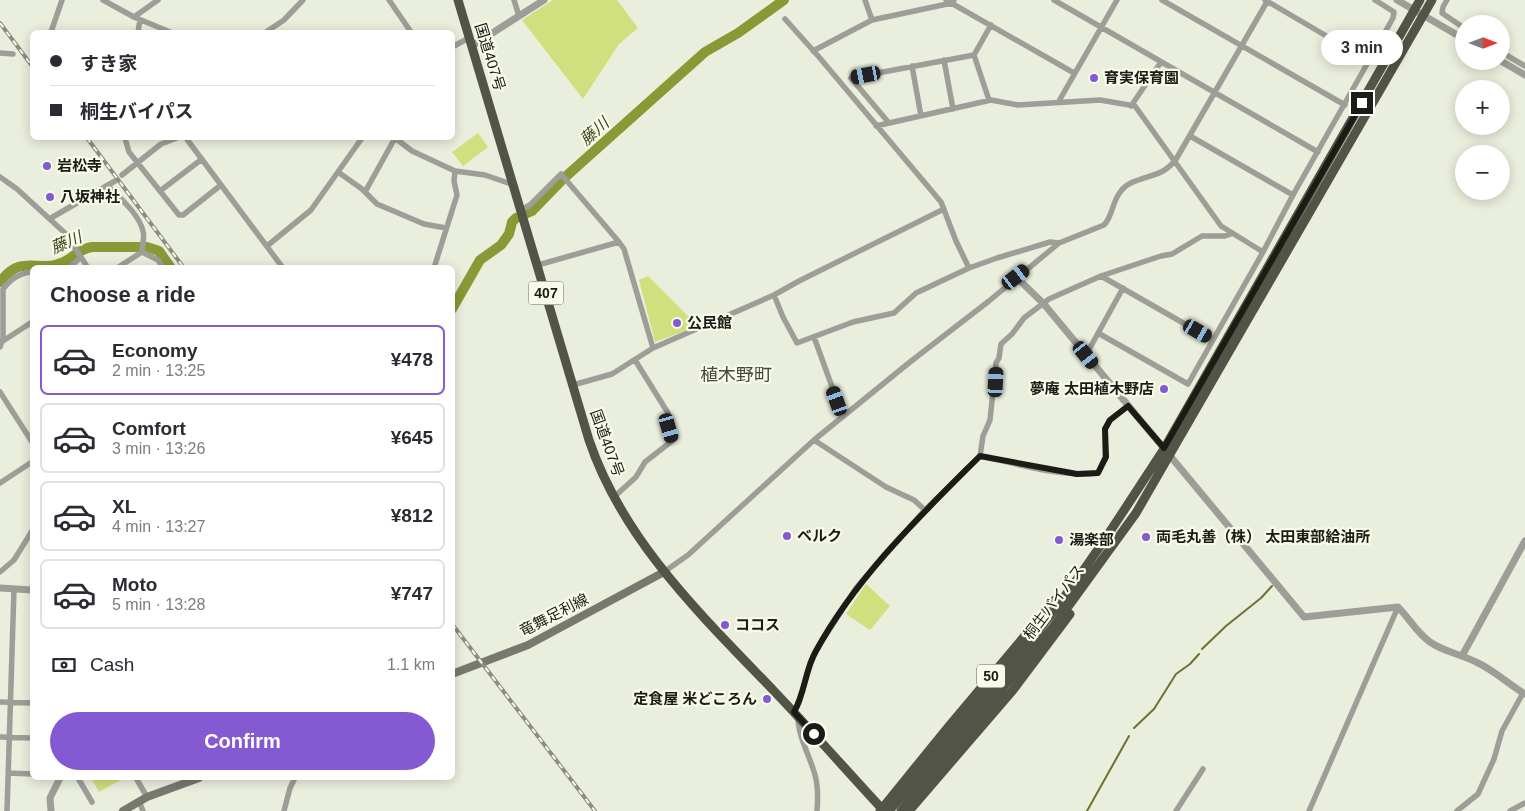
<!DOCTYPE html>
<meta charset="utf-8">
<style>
:root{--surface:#fff;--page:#f7f7f7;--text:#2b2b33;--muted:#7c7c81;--line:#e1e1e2;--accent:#8559d2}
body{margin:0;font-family:Helvetica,"Noto Sans JP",sans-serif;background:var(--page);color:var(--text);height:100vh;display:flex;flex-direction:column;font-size:19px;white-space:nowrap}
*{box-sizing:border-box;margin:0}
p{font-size:16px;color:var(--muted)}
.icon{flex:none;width:28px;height:28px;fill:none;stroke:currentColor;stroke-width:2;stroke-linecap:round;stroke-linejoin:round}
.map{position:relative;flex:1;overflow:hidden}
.drawer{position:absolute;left:30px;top:265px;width:425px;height:515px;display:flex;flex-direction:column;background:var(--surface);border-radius:8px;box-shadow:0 2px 12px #0003}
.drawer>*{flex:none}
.hud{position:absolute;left:30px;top:30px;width:425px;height:110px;border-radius:8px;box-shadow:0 2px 12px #0003;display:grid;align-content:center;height:110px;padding:0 20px;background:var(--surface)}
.needle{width:32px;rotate:90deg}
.tools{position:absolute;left:1455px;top:15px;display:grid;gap:10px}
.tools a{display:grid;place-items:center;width:55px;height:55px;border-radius:50%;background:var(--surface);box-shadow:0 2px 12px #0003;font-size:25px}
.end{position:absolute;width:22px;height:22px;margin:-11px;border:6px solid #1b1c16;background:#fff;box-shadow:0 0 0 2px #fff}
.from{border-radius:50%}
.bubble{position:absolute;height:35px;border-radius:18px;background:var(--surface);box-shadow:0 2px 12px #0003;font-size:16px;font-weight:800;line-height:35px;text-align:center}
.car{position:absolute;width:15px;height:30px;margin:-15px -8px;border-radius:6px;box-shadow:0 0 4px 1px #0007;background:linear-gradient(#222 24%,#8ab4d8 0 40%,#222 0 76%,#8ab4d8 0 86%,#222 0)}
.hud b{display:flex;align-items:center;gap:18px;height:48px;font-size:19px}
.hud b+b{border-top:1px solid var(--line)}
.hud i{width:12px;height:12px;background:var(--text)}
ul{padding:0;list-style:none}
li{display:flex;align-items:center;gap:15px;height:70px;margin:0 10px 8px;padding:0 10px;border:2px solid var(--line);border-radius:8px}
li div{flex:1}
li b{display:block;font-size:19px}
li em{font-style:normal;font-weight:800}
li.active{border-color:var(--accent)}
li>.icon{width:45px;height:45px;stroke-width:1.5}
h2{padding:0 20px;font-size:22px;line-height:60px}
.pay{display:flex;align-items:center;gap:12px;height:55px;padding:0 20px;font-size:19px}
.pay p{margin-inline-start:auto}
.primary-button{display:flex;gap:10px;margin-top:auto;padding:10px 20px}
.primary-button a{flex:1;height:58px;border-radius:30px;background:var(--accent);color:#fff;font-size:20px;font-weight:800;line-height:58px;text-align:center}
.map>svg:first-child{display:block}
.green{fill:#d0e07f}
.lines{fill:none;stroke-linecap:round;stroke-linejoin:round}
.stream{stroke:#69742c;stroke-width:2}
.river{stroke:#8a9935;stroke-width:10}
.minor{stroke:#9d9e97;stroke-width:5.5}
.tertiary{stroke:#9d9e97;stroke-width:7}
.secondary{stroke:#77796f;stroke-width:8}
.trunk{stroke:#525447;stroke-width:9}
.rail-casing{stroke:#8a8d80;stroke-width:4}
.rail{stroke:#f7fbe9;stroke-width:2;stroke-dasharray:5.5;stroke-linecap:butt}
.route{stroke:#1b1c16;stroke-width:6}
.poi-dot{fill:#8559d2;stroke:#f7fbe9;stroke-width:2}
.labels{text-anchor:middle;stroke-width:4.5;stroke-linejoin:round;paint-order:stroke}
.shield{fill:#f7fbe9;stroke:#5d5f55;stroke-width:1}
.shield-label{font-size:14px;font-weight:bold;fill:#1b1c16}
.street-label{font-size:15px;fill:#1b1c16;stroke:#f7fbe9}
.poi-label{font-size:15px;font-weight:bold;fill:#1b1c16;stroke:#f7fbe9;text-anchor:start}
.water-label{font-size:16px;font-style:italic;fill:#3c4219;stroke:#f7fbe9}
.quarter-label{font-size:18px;fill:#45483a;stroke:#f7fbe9}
</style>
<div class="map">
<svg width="1525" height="811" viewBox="0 0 1525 811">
<rect width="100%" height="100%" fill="#eaeedc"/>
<path class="green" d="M 553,0 L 617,0 L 638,28 L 619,44 L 583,99 L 522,20 Z
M 478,133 L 488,147 L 463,166 L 452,152 Z
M 648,276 L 698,326 L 655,342 L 639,280 Z
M 866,584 L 890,606 L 870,630 L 846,614 Z
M 91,778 L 124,778 L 99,792 Z"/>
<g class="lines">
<path class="stream" d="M 1202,649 L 1226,626 L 1261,598 L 1272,586
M 1134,728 L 1154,709 L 1176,674 L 1190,664 L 1199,654
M 1087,811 L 1129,736"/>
<path class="river" d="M 0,282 C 22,253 38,273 61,263 C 73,259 78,249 92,247 L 147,247 L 159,251 L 171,268
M 452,309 L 480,260 L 501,245 L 509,234 L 512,222 L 516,218 L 532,211 L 563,179 L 705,52 L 738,33 L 784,0"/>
<path class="minor" d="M 103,0 L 134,17 L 170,32
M 389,0 L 411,32
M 514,0 L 519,16
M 865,0 L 872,20
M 946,0 L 1074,73
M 1054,0 L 1318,152
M 1162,0 L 1345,105
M 1265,0 L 1369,61
M 1447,0 L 1443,7 L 1442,13 L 1464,28
M 134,17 L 158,0
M 785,19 L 819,57 L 941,202 L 956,241 L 969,268
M 51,32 L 62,0
M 138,32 L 140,20
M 266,32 L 284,20 L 303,0
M 452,47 L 469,38
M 813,51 L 872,20 L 952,3 L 954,0
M 1501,52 L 1525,66
M 0,53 L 13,54
M 974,55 L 989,100
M 944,60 L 953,109
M 912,66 L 921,116
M 1059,101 L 1117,0
M 1131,106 L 1161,62
M 889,123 L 851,78 L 974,55 L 991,25
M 876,126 L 991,100 L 1018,105 L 1100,100 L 1135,106 L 1221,226 L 1263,252
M 1190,136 L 1293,195
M 125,138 L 129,152 L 179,215 L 183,215 L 221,185
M 186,138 L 283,268
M 395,138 L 412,151 L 455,171 L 485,175 L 514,185
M 338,172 L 362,189 L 377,204 L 424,224 L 446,228
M 122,175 L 161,144 L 177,138
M 0,177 L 17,189 L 66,234 L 88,268
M 108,186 C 120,198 139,214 143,231 C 145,238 142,245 142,252
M 160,191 L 202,159
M 365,192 L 395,138
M 521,210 L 530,205 L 561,174 L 619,242
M 51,218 L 115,181
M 267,246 L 311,210 L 362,138
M 142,252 L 158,260 L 163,268
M 538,265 L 619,242 L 624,249 L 653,348
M 69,268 L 81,257
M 117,268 L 142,252
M 434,268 L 457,195 L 454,181 L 455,171
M 1101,276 L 1213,340
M 774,295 L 783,317 L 797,343 L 853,322 L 894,313 L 916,293 L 969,268 L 997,258 L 1050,242 L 1059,243
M 1098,333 L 1188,384 L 1263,252 L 1293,195 L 1393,18 L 1394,12 L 1375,0
M 814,337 L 843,417
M 3,341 L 32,322
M 0,347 L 3,338 L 3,289 C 11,279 19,273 32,272
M 1086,355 L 1123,288
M 573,385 L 612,374 L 653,348 L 774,295 L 799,281 L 944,209
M 0,392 L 32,442
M 814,440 L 886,487 L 914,500 L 925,510
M 980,456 C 1016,463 1061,478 1098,473 L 1105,457 L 1105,429 L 1109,421 L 1128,406
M 0,483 L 32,462
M 614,497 L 636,477 L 645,462 L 672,441 L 669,428 L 668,413 L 635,360
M 0,572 L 14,560 L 32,531
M 664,572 L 688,555 L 814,440 L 910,362 L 989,301 L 1059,243 L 1104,225 C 1113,216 1112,201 1121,191 C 1130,179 1150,178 1163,171 C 1167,169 1171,165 1175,161 L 1268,0
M 0,702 L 32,703
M 794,712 L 799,703 L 810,663 L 815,652 L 856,588 L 923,512 L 980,456 L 983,436 L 990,420 L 996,363 L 999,358 L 1001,344 L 1012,334 L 1024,318 L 1049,299 L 1101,276 L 1161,256 L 1172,254 L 1202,236 L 1225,236 L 1231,234
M 798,717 C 798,737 810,756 815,775 C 818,786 818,799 817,811
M 0,737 L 32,738
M 8,773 L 32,774
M 78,778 L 92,802
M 136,778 L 147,797
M 139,801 L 143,811
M 7,811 L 14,589
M 284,811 L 290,788 L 295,778
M 1176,811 L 1203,769
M 1309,811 L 1398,607
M 1457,811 L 1478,794 L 1494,759 L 1502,731 L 1523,693
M 1510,811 L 1525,803"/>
<path class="tertiary" d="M 1397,0 L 1464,39
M 472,46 L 544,0
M 1501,61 L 1525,75
M 1016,277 L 1043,303 L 1304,617 L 1398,607 C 1409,618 1417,633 1430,642 C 1444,652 1461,654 1476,662 C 1494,670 1508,684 1525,694
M 0,588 L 32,590
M 1462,656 L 1525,541
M 51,811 L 50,798 L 60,778"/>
<path class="secondary" d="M 452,674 L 528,645 L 664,572
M 123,811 L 147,797 L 199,778"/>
<path class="trunk" d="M 458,0 L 589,440 C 623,541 702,616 774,691 C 811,730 847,771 884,811
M 880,811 L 949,726 L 1055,600
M 889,811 C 942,748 996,686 1046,621 C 1089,566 1126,507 1164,449 L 1420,0
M 901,811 L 1054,626 L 1136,513 L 1432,0
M 909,811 L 1013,690 L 1070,614"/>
<g class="rail-casing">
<path id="rail" d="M 0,23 L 32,66
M 87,138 L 184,268
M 452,624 L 595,811"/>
</g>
<use href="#rail" class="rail"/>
</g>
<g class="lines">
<path class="route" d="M 814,734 L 794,712 C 805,693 805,670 816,651 C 857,576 920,516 980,456 L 1077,474 L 1098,473 L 1106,457 L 1105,429 L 1110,420 L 1128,406 L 1164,448 L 1362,103"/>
</g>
<g class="poi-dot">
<circle cx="1094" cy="78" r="5"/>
<circle cx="47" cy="166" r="5"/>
<circle cx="50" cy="197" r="5"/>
<circle cx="677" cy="323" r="5"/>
<circle cx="1164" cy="389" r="5"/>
<circle cx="787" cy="536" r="5"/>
<circle cx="1146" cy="537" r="5"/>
<circle cx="1059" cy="540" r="5"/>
<circle cx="725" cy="625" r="5"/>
<circle cx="767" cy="699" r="5"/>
</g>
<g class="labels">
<g class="shield">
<rect x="528.5" y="281.5" width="35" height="23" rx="4"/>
<rect x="977" y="664.5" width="28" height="23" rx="4"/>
</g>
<g class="shield-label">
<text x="546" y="298">407</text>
<text x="991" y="681">50</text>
</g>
<g class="street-label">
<text transform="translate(490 57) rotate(73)" y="5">国道407号</text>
<text transform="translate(607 443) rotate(70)" y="5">国道407号</text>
<text transform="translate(1054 602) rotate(-53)" y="5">桐生バイパス</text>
<text transform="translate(554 615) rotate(-27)" y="5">竜舞足利線</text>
</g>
<g class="poi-label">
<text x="1104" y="83">育実保育園</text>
<text x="57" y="171">岩松寺</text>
<text x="60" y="202">八坂神社</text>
<text x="687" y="328">公民館</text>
<text x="1154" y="394" text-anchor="end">夢庵 太田植木野店</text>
<text x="797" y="541">ベルク</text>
<text x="1156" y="542">両毛丸善（株） 太田東部給油所</text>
<text x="1069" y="545">湯楽部</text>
<text x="735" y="630">ココス</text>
<text x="757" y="704" text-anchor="end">定食屋 米どころん</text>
</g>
<g class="water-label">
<text transform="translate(594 131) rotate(-42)" y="6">藤川</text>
<text transform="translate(66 242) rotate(-23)" y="6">藤川</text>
</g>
<g class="quarter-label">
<text x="736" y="381">植木野町</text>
</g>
</g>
</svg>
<div class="tools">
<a><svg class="needle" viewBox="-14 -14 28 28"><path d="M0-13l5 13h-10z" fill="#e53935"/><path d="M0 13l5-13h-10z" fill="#7c7c81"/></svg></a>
<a>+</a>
<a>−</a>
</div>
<i class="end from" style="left:814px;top:734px"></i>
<i class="end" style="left:1362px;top:103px"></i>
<div class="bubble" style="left:1321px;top:30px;width:82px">3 min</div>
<i class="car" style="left:866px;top:75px;rotate:259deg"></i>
<i class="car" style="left:1016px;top:277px;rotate:52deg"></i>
<i class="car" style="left:1198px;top:331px;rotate:120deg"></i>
<i class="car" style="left:1086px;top:355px;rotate:141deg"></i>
<i class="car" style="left:996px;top:382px;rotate:3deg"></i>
<i class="car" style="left:837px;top:401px;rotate:340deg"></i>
<i class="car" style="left:669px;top:428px;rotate:164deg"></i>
<div class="hud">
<b><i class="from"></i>すき家</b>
<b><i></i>桐生バイパス</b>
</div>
<section class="drawer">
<h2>Choose a ride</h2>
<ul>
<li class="active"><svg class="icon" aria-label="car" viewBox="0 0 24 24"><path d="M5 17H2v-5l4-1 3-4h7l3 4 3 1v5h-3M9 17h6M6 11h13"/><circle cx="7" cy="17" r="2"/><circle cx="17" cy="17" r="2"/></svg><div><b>Economy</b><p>2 min · 13:25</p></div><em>¥478</em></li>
<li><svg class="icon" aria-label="car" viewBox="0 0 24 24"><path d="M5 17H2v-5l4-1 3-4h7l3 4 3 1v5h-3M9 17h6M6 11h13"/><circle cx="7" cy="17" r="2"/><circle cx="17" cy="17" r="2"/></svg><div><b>Comfort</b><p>3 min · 13:26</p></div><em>¥645</em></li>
<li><svg class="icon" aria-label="car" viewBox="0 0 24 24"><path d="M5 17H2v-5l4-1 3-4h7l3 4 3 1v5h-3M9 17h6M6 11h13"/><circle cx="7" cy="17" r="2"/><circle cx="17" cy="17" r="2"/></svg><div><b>XL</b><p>4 min · 13:27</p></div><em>¥812</em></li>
<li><svg class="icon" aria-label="car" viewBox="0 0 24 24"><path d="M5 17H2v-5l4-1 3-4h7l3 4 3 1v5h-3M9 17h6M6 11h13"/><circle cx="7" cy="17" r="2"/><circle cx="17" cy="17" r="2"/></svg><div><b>Moto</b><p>5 min · 13:28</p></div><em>¥747</em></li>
</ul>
<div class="pay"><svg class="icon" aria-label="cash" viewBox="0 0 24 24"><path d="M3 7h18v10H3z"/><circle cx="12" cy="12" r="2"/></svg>Cash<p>1.1 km</p></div>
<div class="primary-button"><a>Confirm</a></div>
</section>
</div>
